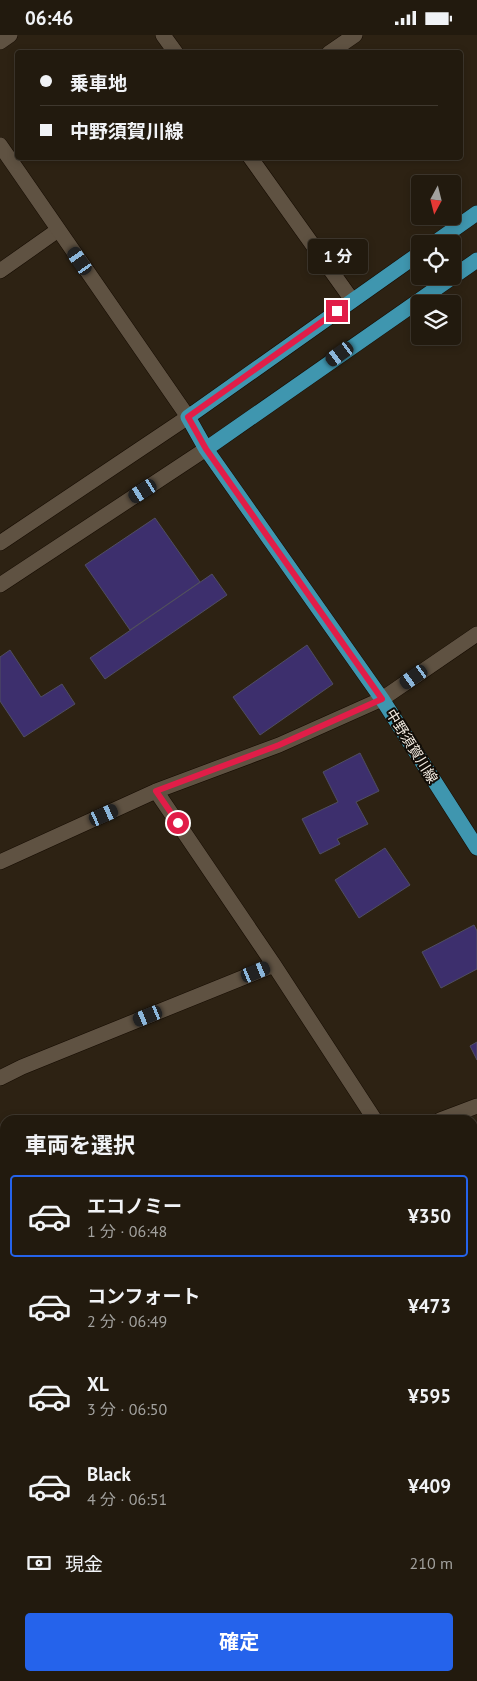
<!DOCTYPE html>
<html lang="ja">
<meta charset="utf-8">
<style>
:root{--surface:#221a0e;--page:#2e271c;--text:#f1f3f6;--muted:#a2a19e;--line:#3f382e;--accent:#2563eb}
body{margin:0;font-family:"PT Sans","Noto Sans JP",sans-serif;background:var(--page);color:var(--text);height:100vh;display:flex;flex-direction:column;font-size:19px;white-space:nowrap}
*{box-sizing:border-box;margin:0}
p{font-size:16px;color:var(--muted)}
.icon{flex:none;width:28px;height:28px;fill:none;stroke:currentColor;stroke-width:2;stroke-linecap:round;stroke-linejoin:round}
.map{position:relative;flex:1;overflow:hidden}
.details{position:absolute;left:0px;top:1080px;width:478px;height:566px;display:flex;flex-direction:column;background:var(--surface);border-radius:15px 15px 0 0;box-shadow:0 2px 8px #0003,0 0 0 1px var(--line)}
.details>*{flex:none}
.banner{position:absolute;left:15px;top:15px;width:448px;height:110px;border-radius:5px;box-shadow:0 2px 8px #0003,0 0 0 1px var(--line);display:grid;align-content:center;height:110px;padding:0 25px;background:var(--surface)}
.needle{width:32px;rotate:187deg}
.fabs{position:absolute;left:411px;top:140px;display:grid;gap:10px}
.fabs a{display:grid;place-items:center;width:50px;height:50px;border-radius:5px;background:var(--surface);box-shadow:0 2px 8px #0003,0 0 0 1px var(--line);font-size:25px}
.end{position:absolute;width:22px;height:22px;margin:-11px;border:6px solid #e11d48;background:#fff;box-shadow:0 0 0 2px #fff}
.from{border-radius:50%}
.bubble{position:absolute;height:35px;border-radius:5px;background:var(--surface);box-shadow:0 2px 8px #0003,0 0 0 1px var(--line);font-size:16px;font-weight:700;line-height:35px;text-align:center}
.car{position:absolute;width:15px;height:30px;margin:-15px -8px;border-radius:6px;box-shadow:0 0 4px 1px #0007;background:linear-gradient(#222 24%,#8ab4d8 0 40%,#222 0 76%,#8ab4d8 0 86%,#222 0)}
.banner b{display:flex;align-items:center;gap:18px;height:48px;font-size:19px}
.banner b+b{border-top:1px solid var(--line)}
.banner i{width:12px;height:12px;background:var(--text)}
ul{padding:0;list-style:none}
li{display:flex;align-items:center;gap:15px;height:82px;margin:0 10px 8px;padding:0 15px;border:2px solid transparent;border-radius:5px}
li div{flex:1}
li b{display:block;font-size:19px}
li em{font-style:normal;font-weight:700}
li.current{border-color:var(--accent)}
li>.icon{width:45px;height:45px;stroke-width:1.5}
h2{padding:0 25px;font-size:22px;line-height:60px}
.pay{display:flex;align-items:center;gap:12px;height:55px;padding:0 25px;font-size:19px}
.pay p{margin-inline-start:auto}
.action{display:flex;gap:10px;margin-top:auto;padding:10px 25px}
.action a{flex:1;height:58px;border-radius:5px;background:var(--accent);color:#fff;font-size:20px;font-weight:700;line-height:58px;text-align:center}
.status{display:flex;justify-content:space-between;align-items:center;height:35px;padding:0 25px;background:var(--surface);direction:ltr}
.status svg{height:14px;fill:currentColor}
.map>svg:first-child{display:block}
.building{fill:#3d2f6d;stroke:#504e61}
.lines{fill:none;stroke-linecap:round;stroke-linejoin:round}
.street-casing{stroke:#150b01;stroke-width:16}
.secondary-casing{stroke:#150b01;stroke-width:16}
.primary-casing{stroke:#150b01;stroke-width:16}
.street{stroke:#5f5242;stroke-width:15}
.secondary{stroke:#5f5242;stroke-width:15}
.primary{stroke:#3f96af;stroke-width:15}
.route{stroke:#e11d48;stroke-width:6}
.labels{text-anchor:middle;stroke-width:4;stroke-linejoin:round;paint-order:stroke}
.street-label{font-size:14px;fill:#f3ece2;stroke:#110c06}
</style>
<div class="status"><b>06:46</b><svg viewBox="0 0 49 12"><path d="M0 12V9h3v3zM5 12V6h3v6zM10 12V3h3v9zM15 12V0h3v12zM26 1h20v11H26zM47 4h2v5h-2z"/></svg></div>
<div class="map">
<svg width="477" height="1646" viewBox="0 0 477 1646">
<rect width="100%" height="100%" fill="#2d2213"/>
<path class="building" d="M 155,483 L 200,547 L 130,595 L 85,530 Z
M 212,539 L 227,560 L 105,644 L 90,623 Z
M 307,610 L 333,649 L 260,700 L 233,662 Z
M 10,615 L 41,662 L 62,649 L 75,669 L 24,702 L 0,666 L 0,622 Z
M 360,718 L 379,756 L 356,767 L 368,789 L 337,804 L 340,809 L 320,819 L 302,784 L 338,767 L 323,737 Z
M 385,813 L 410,850 L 359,883 L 335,845 Z
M 474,890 L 477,896 L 477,934 L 441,953 L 422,917 Z
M 477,1007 L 477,1025 L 470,1011 Z"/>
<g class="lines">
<g class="street-casing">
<path id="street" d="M 163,0 L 176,18
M 0,7 L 10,0
M 329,18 L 355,0
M 250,122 L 352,265
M 0,236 L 58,195
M 156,756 L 274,930 L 375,1085
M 0,827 L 156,756 L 279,710 L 382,664
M 0,1043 L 22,1032 L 274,930
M 440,1085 L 477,1071
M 0,1122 L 5,1129
M 472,1263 L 477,1272
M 0,1299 L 5,1296
M 0,1449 L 5,1447
M 472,1583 L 477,1582
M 376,1641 L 377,1646
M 18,1646 L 52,1641"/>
</g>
<g class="secondary-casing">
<path id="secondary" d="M 0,110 L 188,382 L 0,508
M 0,550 L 206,414
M 382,664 L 477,599"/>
</g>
<g class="primary-casing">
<path id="primary" d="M 433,209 L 477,178
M 420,218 L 188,382 L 206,414 L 382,664 L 477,813
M 206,414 L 477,225"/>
</g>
<use href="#street" class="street"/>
<use href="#secondary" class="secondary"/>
<use href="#primary" class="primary"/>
</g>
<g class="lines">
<path class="route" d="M 178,788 L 156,756 L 279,710 L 382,664 L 206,414 L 188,382 L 337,276"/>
</g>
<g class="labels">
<g class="street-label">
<text transform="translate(412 711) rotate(58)" y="5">中野須賀川線</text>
</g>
</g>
</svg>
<div class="fabs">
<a><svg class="needle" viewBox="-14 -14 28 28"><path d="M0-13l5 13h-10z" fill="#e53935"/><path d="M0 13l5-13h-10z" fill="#a2a19e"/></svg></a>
<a><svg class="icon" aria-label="locate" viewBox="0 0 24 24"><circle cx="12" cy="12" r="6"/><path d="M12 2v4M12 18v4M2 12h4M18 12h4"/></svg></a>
<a><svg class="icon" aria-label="layers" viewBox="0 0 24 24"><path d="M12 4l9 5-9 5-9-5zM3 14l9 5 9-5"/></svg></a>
</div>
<i class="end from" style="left:178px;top:788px"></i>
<i class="end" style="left:337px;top:276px"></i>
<div class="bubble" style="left:308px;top:204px;width:60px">1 分</div>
<i class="car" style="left:80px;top:226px;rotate:325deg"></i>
<i class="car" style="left:340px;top:319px;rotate:234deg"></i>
<i class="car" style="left:143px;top:456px;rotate:237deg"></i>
<i class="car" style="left:414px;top:642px;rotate:235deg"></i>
<i class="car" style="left:104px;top:780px;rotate:66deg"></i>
<i class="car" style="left:256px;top:937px;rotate:68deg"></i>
<i class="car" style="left:148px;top:981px;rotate:248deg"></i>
<div class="banner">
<b><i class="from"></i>乗車地</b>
<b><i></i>中野須賀川線</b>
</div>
<section class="details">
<h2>車両を選択</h2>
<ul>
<li class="current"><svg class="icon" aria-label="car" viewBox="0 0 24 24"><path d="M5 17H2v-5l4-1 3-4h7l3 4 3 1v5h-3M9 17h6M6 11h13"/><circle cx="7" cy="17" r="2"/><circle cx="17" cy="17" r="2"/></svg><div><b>エコノミー</b><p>1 分 · 06:48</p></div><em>¥350</em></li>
<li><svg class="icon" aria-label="car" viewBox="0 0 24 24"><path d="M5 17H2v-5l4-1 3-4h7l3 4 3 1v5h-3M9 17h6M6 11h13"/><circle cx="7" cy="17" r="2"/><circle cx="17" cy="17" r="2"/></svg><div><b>コンフォート</b><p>2 分 · 06:49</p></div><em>¥473</em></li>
<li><svg class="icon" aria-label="car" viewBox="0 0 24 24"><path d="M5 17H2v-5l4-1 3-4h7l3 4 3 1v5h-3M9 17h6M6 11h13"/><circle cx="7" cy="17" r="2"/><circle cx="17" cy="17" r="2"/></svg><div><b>XL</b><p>3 分 · 06:50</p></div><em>¥595</em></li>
<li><svg class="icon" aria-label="car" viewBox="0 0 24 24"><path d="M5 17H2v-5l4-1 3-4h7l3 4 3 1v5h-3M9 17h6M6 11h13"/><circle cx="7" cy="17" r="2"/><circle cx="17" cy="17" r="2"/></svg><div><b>Black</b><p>4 分 · 06:51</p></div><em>¥409</em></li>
</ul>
<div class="pay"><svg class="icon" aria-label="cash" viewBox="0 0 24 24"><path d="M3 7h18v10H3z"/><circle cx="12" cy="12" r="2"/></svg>現金<p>210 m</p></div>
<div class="action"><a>確定</a></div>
</section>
</div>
